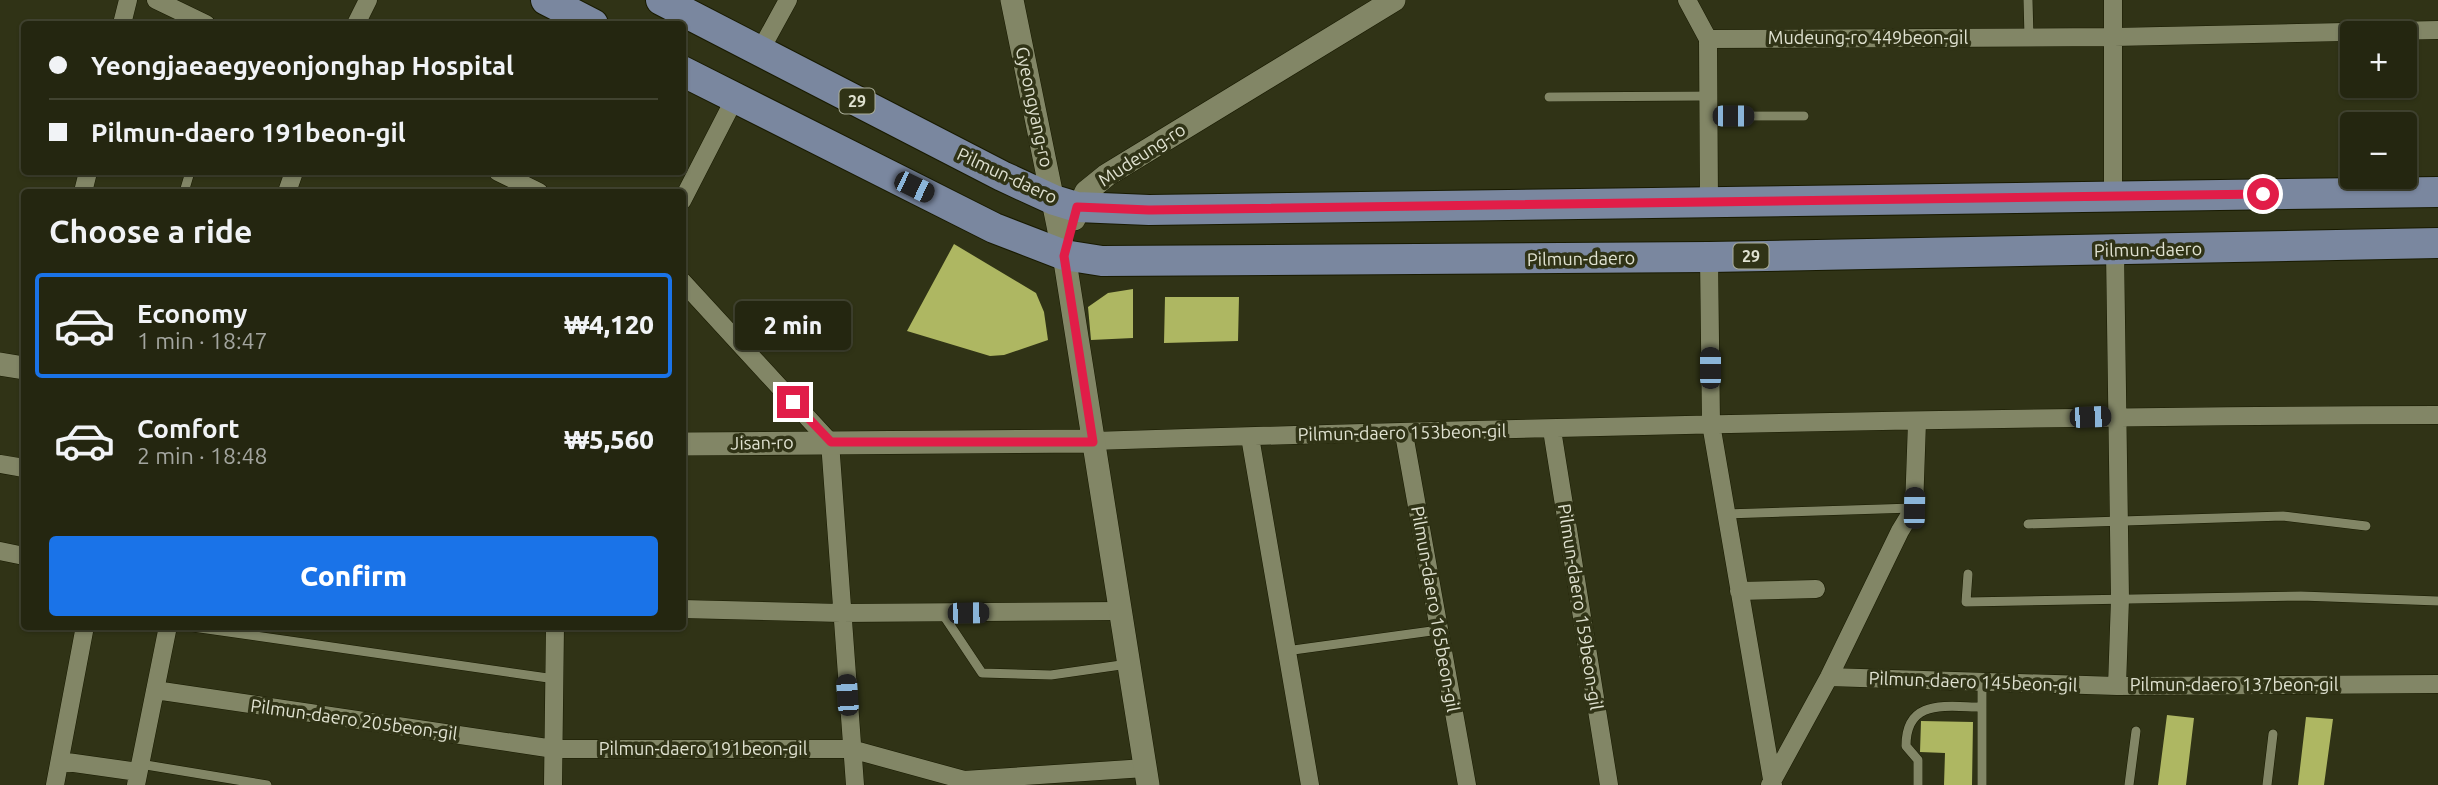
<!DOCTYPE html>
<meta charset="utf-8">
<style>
:root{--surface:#242610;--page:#30321e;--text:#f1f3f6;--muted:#a3a59f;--line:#414330;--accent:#1a73e8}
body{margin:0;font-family:Ubuntu,sans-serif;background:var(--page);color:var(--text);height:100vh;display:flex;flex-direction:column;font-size:26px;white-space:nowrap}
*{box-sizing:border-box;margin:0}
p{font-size:23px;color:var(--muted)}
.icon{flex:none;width:38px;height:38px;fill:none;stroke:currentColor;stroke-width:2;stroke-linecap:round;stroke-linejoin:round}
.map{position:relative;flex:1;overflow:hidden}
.sheet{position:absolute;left:21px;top:189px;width:665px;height:441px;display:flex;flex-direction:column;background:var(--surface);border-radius:7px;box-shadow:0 2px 5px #0004,0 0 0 2px var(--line)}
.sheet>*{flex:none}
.guide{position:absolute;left:21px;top:21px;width:665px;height:154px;border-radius:7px;box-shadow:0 2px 5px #0004,0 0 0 2px var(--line);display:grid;align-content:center;height:154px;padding:0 28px;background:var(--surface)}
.tools{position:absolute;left:2340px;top:21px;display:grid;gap:14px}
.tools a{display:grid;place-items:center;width:77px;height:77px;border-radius:7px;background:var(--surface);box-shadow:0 2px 5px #0004,0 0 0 2px var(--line);font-size:35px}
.end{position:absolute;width:32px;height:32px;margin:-16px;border:9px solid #e11d48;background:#fff;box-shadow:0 0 0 4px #fff}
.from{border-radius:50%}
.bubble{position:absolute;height:49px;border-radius:7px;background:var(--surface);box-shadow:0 2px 5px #0004,0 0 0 2px var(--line);font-size:23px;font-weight:800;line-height:49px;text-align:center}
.car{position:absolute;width:21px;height:42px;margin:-21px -10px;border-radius:9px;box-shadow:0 0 5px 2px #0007;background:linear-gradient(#222 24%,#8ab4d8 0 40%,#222 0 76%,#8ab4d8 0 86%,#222 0)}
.guide b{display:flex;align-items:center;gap:24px;height:66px;font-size:26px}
.guide b+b{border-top:2px solid var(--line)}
.guide i{width:18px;height:18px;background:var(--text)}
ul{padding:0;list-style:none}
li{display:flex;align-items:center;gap:21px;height:105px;margin:0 14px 10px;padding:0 14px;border:4px solid transparent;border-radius:7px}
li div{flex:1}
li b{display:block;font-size:26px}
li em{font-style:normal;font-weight:800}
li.current{border-color:var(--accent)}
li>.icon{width:63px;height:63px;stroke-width:1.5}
h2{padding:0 28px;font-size:32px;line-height:84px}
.cta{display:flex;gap:14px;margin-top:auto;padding:14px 28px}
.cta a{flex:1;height:80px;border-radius:7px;background:var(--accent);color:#fff;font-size:28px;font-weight:800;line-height:80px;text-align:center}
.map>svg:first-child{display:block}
.building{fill:#aeb762}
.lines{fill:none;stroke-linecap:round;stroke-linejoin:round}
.service-casing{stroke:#181a00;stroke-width:10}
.minor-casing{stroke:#181a00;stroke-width:19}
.tertiary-casing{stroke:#181a00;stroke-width:24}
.primary-casing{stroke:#181a00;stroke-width:32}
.service{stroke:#828666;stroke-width:9}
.minor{stroke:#828666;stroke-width:18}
.tertiary{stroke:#828666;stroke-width:23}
.primary{stroke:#7a879f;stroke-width:30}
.route{stroke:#e11d48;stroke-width:9}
.labels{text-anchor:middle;stroke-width:7;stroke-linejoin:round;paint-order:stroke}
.shield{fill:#303316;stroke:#abae99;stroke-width:2}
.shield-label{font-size:16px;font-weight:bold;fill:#e0e2d1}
.street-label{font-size:18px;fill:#e0e2d1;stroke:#303316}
</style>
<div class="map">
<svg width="2438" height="785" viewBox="0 0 2438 785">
<rect width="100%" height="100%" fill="#303316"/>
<path class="building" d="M 954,244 L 1036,293 L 1044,312 L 1048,340 L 1004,355 L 990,356 L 907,331 Z
M 1133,289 L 1133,338 L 1091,340 L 1088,307 L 1108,293 Z
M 1165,297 L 1239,297 L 1238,341 L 1164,343 Z
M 2167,715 L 2194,718 L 2186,785 L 2158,785 Z
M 2306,717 L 2333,719 L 2324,785 L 2298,785 Z
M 1921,721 L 1973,722 L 1972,785 L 1944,785 L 1945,753 L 1920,752 Z"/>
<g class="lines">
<g class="service-casing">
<path id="service" d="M 2028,0 L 2029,37
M 1549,97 L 1709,96
M 1709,116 L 1804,116
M 184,192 L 190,172
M 1725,514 L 1913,508
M 2028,524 L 2283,516 L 2366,526
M 1968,574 L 1966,602 L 2301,596 L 2438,601
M 942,613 L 982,673 L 1051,675 L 1128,664
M 186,626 L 555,679
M 1286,651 L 1439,630
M 140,764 L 267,785
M 1918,785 L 1918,760 L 1906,746 C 1906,698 1946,707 1982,707
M 1982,785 L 1982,682
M 2129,785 L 2136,731
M 2267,785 L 2273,734"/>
</g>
<g class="minor-casing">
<path id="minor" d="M 156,0 L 206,24
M 1687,0 L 1708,39 L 1709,203
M 2113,0 L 2113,196
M 122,24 L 128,0
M 356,24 L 368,0
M 1708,39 L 2114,37 L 2438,30
M 760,51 L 788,0
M 498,172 L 539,192
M 83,192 L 88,172
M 287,192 L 294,172
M 682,201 L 735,98
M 2115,251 L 2120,599 L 2117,686
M 1709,257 L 1711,424 L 1773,785
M 682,281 L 830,442 L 855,785
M 1552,430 L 1609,785
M 1404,434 L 1467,785
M 1250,437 L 1310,785
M 1093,441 C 1541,427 1990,416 2438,415
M 0,464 L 24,468
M 0,551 L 24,556
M 1739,591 L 1816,589
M 682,609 L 841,613 L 1120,611
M 1829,677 L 2117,686 L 2438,684
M 155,690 L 554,749 L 851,749 L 964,780 L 1145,768
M 60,761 L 138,772
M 55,785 L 85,626
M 136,785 L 168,626
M 553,785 L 555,626
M 1770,785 L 1829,677 L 1900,531 L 1914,508 L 1917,422"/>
</g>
<g class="tertiary-casing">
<path id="tertiary" d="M 1012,0 L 1064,255 L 1148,785
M 1074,219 L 1086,192 L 1107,175 L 1394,0
M 0,364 L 24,368
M 682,444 L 1093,441"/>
</g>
<g class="primary-casing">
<path id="primary" d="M 546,0 L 593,24
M 661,0 L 1002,176 L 1054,200 L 1077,207 L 1149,210 L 2438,192
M 682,71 L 994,228 L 1064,255 L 1102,261 L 1709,257 L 2438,243"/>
</g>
<use href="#service" class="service"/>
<use href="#minor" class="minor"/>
<use href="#tertiary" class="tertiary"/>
<use href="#primary" class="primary"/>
</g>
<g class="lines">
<path class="route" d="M 793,402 L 831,442 L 1093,442 L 1064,256 L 1077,207 L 1149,210 L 2263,194"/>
</g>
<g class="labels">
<g class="shield">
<rect x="839.5" y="88.5" width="35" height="25" rx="5"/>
<rect x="1733.5" y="243.5" width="35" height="25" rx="5"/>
</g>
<g class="shield-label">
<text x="857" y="107">29</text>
<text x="1751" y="262">29</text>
</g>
<g class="street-label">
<text x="1868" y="44">Mudeung-ro 449beon-gil</text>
<text transform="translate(1034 107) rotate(78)" y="6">Gyeongyang-ro</text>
<text transform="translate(1142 155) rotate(-33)" y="6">Mudeung-ro</text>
<text transform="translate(1007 176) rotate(25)" y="6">Pilmun-daero</text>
<text transform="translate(2148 250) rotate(-1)" y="6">Pilmun-daero</text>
<text transform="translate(1581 259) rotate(-1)" y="6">Pilmun-daero</text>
<text transform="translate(1402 433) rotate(-1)" y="6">Pilmun-daero 153beon-gil</text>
<text transform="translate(762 443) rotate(-1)" y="6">Jisan-ro</text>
<text transform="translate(1580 607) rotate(81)" y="6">Pilmun-daero 159beon-gil</text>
<text transform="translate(1435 609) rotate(80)" y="6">Pilmun-daero 165beon-gil</text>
<text transform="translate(1973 682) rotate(2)" y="6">Pilmun-daero 145beon-gil</text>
<text x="2234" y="691">Pilmun-daero 137beon-gil</text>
<text transform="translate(354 720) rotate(8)" y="6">Pilmun-daero 205beon-gil</text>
<text x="703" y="755">Pilmun-daero 191beon-gil</text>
</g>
</g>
</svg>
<div class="tools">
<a>+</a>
<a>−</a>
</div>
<i class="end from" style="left:2263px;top:194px"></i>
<i class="end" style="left:793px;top:402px"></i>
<div class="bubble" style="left:735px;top:301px;width:116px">2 min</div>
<i class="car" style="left:1733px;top:116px;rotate:90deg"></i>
<i class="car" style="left:914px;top:187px;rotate:116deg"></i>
<i class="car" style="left:1710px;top:368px;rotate:0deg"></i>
<i class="car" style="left:2090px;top:417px;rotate:88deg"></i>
<i class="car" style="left:1914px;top:508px;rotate:1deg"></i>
<i class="car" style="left:968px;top:613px;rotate:89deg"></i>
<i class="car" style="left:847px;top:695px;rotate:356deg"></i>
<div class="guide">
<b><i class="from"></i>Yeongjaeaegyeonjonghap Hospital</b>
<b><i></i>Pilmun-daero 191beon-gil</b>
</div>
<section class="sheet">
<h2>Choose a ride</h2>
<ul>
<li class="current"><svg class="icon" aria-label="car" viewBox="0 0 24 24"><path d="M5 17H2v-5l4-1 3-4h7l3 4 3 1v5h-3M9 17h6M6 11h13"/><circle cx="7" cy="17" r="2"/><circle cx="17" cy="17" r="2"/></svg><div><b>Economy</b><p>1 min · 18:47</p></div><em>₩4,120</em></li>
<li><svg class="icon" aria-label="car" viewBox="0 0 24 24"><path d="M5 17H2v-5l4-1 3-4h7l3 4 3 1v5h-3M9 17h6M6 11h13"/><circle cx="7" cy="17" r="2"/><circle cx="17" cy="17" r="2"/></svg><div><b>Comfort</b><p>2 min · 18:48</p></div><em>₩5,560</em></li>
</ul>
<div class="cta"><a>Confirm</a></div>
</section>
</div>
